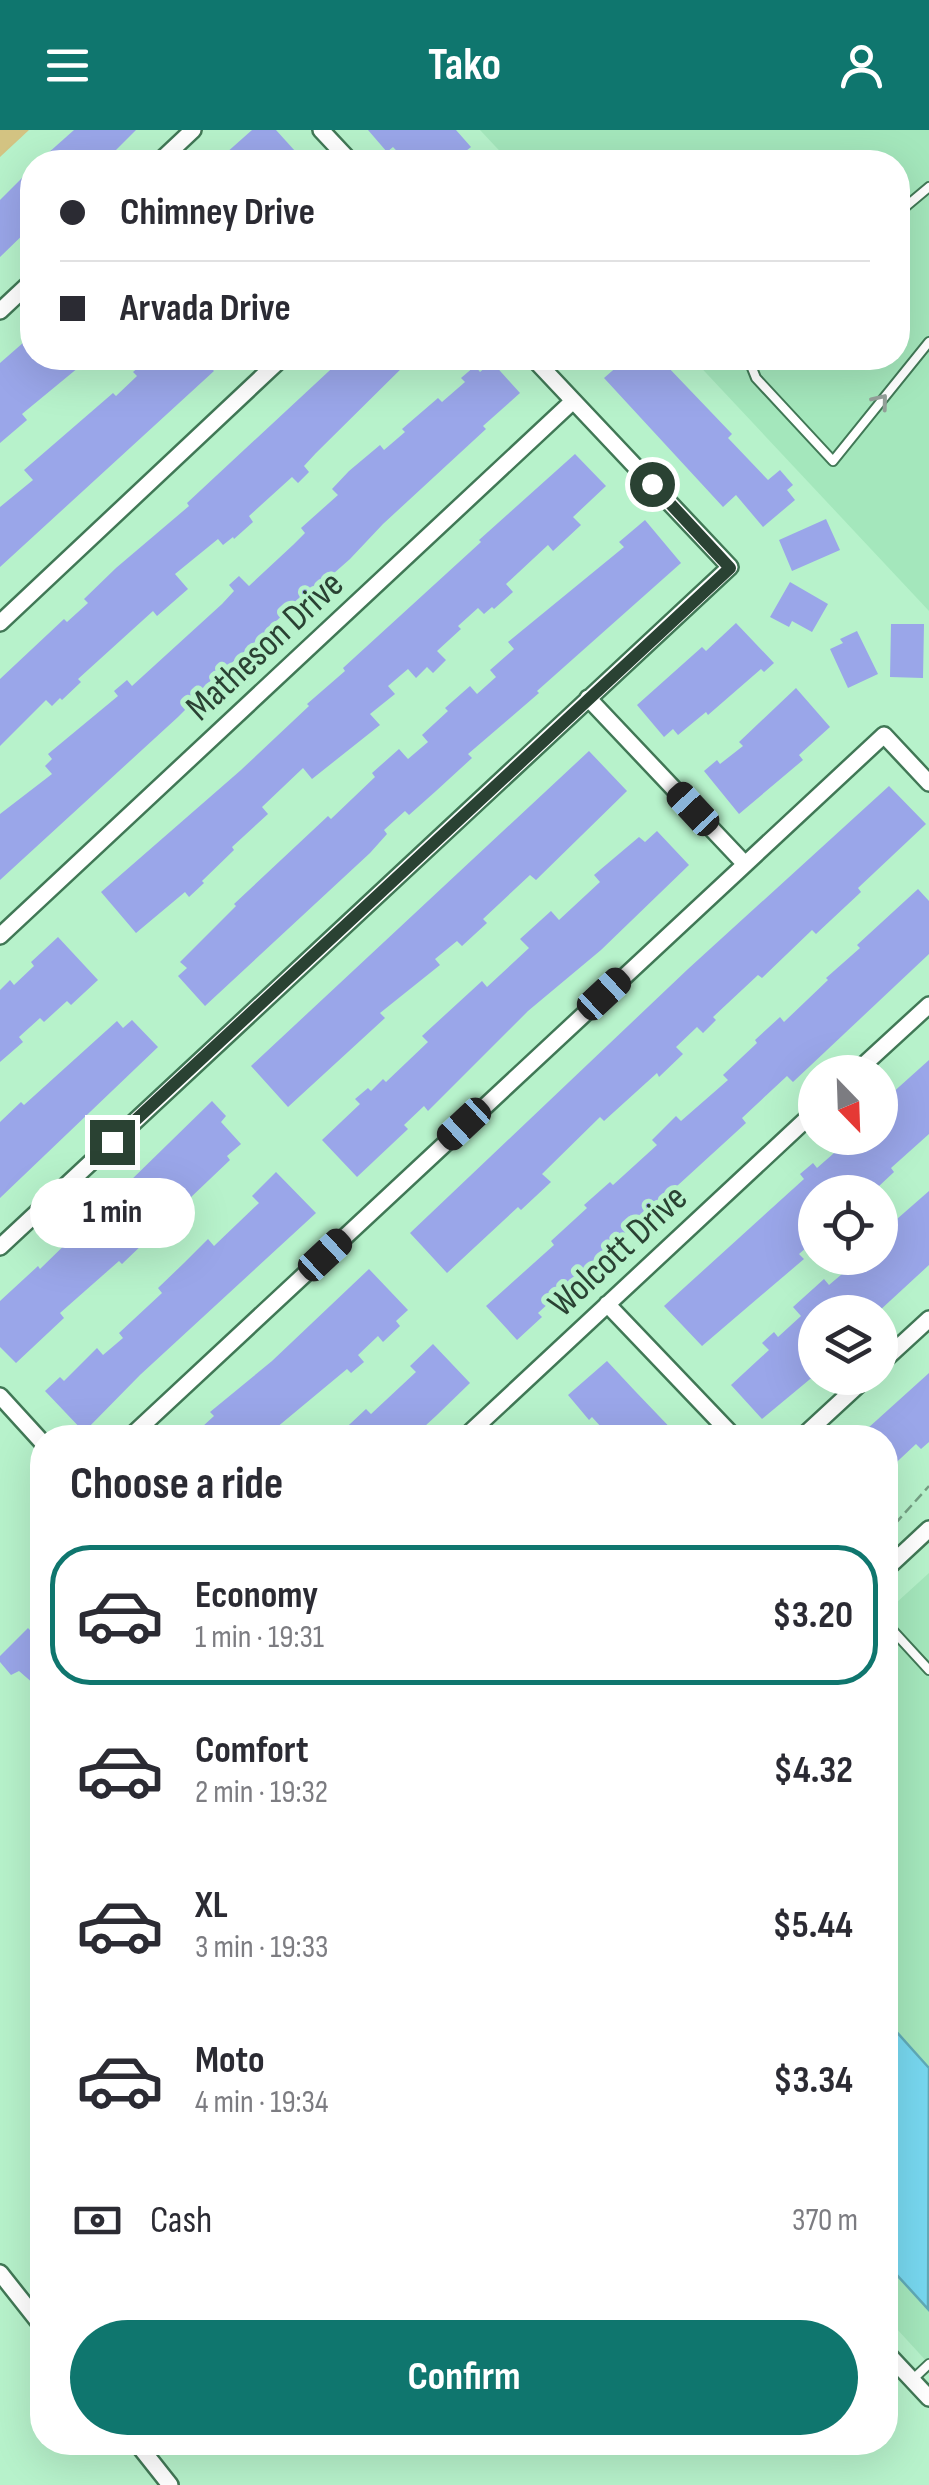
<!DOCTYPE html>
<meta charset="utf-8">
<style>
:root{--surface:#fff;--page:#f2f2f3;--text:#2b2b33;--muted:#7c7c81;--line:#e1e1e2;--accent:#0f766e}
body{margin:0;font-family:"Sofia Sans Condensed",sans-serif;background:var(--page);color:var(--text);height:100vh;display:flex;flex-direction:column;font-size:38px;white-space:nowrap}
*{box-sizing:border-box;margin:0}
p{font-size:32px;color:var(--muted)}
.icon{flex:none;width:55px;height:55px;fill:none;stroke:currentColor;stroke-width:2;stroke-linecap:round;stroke-linejoin:round}
.map{position:relative;flex:1;overflow:hidden}
.sheet{position:absolute;left:30px;top:1295px;width:868px;height:1030px;display:flex;flex-direction:column;background:var(--surface);border-radius:40px;box-shadow:0 10px 40px #0002}
.sheet>*{flex:none}
.banner{position:absolute;left:20px;top:20px;width:890px;height:220px;border-radius:40px;box-shadow:0 10px 40px #0002;display:grid;align-content:center;height:220px;padding:0 40px;background:var(--surface)}
.needle{width:65px;rotate:157deg}
.fabs{position:absolute;left:798px;top:925px;display:grid;gap:20px}
.fabs a{display:grid;place-items:center;width:100px;height:100px;border-radius:50%;background:var(--surface);box-shadow:0 10px 40px #0002;font-size:50px}
.end{position:absolute;width:45px;height:45px;margin:-22px;border:12px solid #2a4233;background:#fff;box-shadow:0 0 0 5px #fff}
.from{border-radius:50%}
.bubble{position:absolute;height:70px;border-radius:35px;background:var(--surface);box-shadow:0 10px 40px #0002;font-size:32px;font-weight:700;line-height:70px;text-align:center}
.car{position:absolute;width:30px;height:60px;margin:-30px -15px;border-radius:12px;box-shadow:0 0 8px 2px #0007;background:linear-gradient(#222 24%,#8ab4d8 0 40%,#222 0 76%,#8ab4d8 0 86%,#222 0)}
.banner b{display:flex;align-items:center;gap:35px;height:95px;font-size:38px}
.banner b+b{border-top:2px solid var(--line)}
.banner i{width:25px;height:25px;background:var(--text)}
ul{padding:0;list-style:none}
li{display:flex;align-items:center;gap:30px;height:140px;margin:0 20px 15px;padding:0 20px;border:5px solid transparent;border-radius:40px}
li div{flex:1}
li b{display:block;font-size:38px}
li em{font-style:normal;font-weight:700}
li.active{border-color:var(--accent)}
li>.icon{width:90px;height:90px;stroke-width:1.5}
h2{padding:0 40px;font-size:45px;line-height:120px}
.pay{display:flex;align-items:center;gap:25px;height:110px;padding:0 40px;font-size:38px}
.pay p{margin-inline-start:auto}
.button{display:flex;gap:20px;margin-top:auto;padding:20px 40px}
.button a{flex:1;height:115px;border-radius:60px;background:var(--accent);color:#fff;font-size:40px;font-weight:700;line-height:115px;text-align:center}
header{display:flex;justify-content:space-between;align-items:center;height:130px;padding:0 40px;background:var(--accent);color:#fff;font-size:45px;font-weight:700}
.map>svg:first-child{display:block}
.built{fill:#a4e7bc}
.green{fill:#d3c382}
.water{fill:#77d7ef;stroke:#60aab7;stroke-width:2.5}
.building{fill:#9aa6e9}
.lines{fill:none;stroke-linecap:round;stroke-linejoin:round}
.service-casing{stroke:#417856;stroke-width:12}
.minor-casing{stroke:#417856;stroke-width:20}
.path{stroke:#749f83;stroke-width:2.5;stroke-dasharray:10 5;stroke-linecap:butt}
.service{stroke:#fff;stroke-width:8}
.minor{stroke:#fff;stroke-width:15}
.oneway{stroke:#94a099}
.route{stroke:#2a4233;stroke-width:12}
.labels{text-anchor:middle;stroke-width:10;stroke-linejoin:round;paint-order:stroke}
.street-label{font-size:38px;fill:#2a4233;stroke:#b7f2cb}
</style>
<header><svg class="icon" aria-label="menu" viewBox="0 0 24 24"><path d="M4 6h16M4 12h16M4 18h16"/></svg>Tako<svg class="icon" aria-label="person" viewBox="0 0 24 24"><circle cx="12" cy="8" r="4"/><path d="M4 21q1-7 8-7t8 7"/></svg></header>
<div class="map">
<svg width="929" height="2355" viewBox="0 0 929 2355">
<rect width="100%" height="100%" fill="#b7f2cb"/>
<path class="built" d="M 480,0 L 929,0 L 929,481 L 692,228 L 898,228 L 898,32 L 510,32 Z
M 929,1443 L 929,2234 L 885,2186 L 885,1483 Z"/>
<path class="green" d="M 0,0 L 29,0 L 0,27 Z"/>
<path class="water" d="M 885,1889 L 929,1938 L 928,2179 L 885,2132 Z"/>
<path class="building" d="M 74,0 L 136,0 L 104,32 L 38,32 Z
M 252,0 L 276,0 L 305,32 L 216,32 Z
M 368,0 L 456,0 L 471,17 L 466,21 L 476,32 L 407,32 L 393,17 L 387,22 Z
M 26,44 L 32,51 L 32,96 L 0,127 L 0,70 Z
M 32,205 L 32,228 L 90,228 L 22,284 L 27,290 L 0,313 L 0,233 Z
M 149,228 L 219,228 L 209,236 L 214,241 L 0,437 L 0,377 L 33,350 L 24,340 L 113,263 L 116,266 L 137,246 L 133,242 Z
M 343,228 L 412,228 L 316,323 L 304,336 L 309,342 L 298,353 L 292,347 L 249,386 L 253,392 L 234,409 L 233,407 L 223,415 L 218,409 L 175,444 L 188,459 L 157,486 L 153,481 L 78,549 L 81,552 L 62,570 L 60,568 L 52,576 L 46,570 L 0,616 L 0,549 L 64,489 L 67,492 L 88,473 L 84,469 L 116,438 L 189,376 L 187,373 Z
M 627,228 L 675,228 L 666,235 L 732,304 L 728,308 L 768,350 L 780,340 L 793,355 L 787,360 L 795,370 L 763,397 L 736,365 L 723,377 L 604,248 Z
M 492,232 L 520,263 L 483,296 L 486,299 L 383,394 L 350,429 L 325,451 L 322,448 L 271,496 L 276,501 L 260,516 L 256,512 L 207,554 L 209,556 L 178,587 L 0,750 L 0,684 L 52,644 L 45,636 L 52,629 L 48,624 L 118,566 L 114,561 L 127,550 L 132,556 L 222,474 L 234,461 L 229,455 L 239,446 L 249,456 L 293,415 L 305,403 L 301,398 L 338,365 L 332,359 L 349,341 L 380,315 L 384,320 L 405,302 L 402,299 L 438,268 L 442,272 L 465,252 L 461,248 L 475,236 L 480,242 Z
M 575,324 L 606,356 L 573,387 L 581,395 L 553,421 L 548,415 L 506,454 L 513,462 L 494,479 L 492,477 L 484,484 L 478,478 L 458,496 L 461,499 L 437,521 L 446,530 L 433,543 L 427,537 L 416,548 L 408,539 L 388,556 L 395,564 L 370,584 L 380,595 L 312,649 L 303,638 L 262,677 L 268,684 L 232,717 L 234,720 L 202,751 L 204,753 L 189,767 L 185,762 L 136,803 L 101,762 L 241,640 L 309,576 L 307,574 L 345,541 L 343,538 L 481,412 L 479,410 Z
M 826,389 L 840,420 L 792,441 L 779,410 Z
M 645,390 L 681,433 L 537,561 L 539,563 L 468,624 L 472,628 L 436,661 L 409,685 L 405,681 L 384,700 L 387,704 L 370,723 L 205,876 L 178,846 L 187,838 L 180,832 L 236,776 L 234,774 L 328,686 L 331,689 L 375,647 L 372,643 L 399,619 L 408,629 L 428,612 L 422,605 L 448,581 L 445,578 L 470,556 L 477,564 L 496,547 L 490,540 L 514,519 L 508,512 L 624,417 L 619,412 Z
M 790,452 L 828,474 L 812,502 L 792,491 L 789,497 L 770,487 Z
M 736,493 L 774,533 L 764,542 L 761,539 L 708,585 L 706,582 L 678,605 L 673,599 L 664,607 L 637,575 L 702,517 L 706,521 Z
M 891,494 L 924,494 L 923,548 L 890,547 Z
M 857,501 L 878,544 L 848,558 L 830,519 L 843,513 L 840,509 Z
M 796,558 L 830,597 L 799,625 L 803,630 L 739,684 L 704,641 L 717,630 L 720,634 L 743,616 L 739,612 Z
M 589,621 L 627,661 L 536,750 L 530,745 L 483,789 L 487,793 L 462,816 L 457,811 L 435,829 L 440,835 L 380,883 L 385,888 L 288,977 L 251,936 Z
M 889,656 L 926,694 L 858,758 L 861,762 L 816,804 L 812,800 L 762,848 L 758,845 L 713,887 L 716,890 L 703,903 L 697,897 L 676,917 L 683,924 L 659,947 L 657,943 L 604,991 L 600,987 L 542,1044 L 551,1052 L 521,1080 L 518,1077 L 447,1143 L 410,1103 L 688,839 Z
M 657,701 L 689,735 L 601,820 L 528,881 L 428,981 L 424,976 L 404,995 L 408,999 L 357,1047 L 322,1010 L 360,974 L 355,969 L 368,958 L 371,961 L 383,949 L 386,952 L 428,912 L 422,906 L 482,851 L 487,857 L 529,818 L 520,809 L 551,781 L 559,790 L 600,752 L 594,745 L 607,734 L 639,707 L 645,712 Z
M 918,759 L 929,771 L 929,824 L 793,952 L 787,946 L 742,988 L 746,993 L 538,1183 L 542,1187 L 517,1210 L 486,1176 L 554,1115 L 551,1111 L 587,1078 L 584,1075 L 610,1052 L 613,1055 L 657,1015 L 652,1010 L 676,986 L 681,991 L 728,950 L 723,945 L 757,913 L 755,910 L 780,887 L 784,892 L 828,850 L 826,848 L 860,818 L 857,815 Z
M 58,807 L 98,850 L 71,875 L 67,871 L 44,892 L 40,888 L 19,907 L 23,912 L 0,932 L 0,860 L 10,850 L 14,855 L 34,836 L 31,832 Z
M 132,890 L 158,917 L 0,1068 L 0,992 L 21,972 L 24,975 L 117,891 L 123,898 Z
M 929,930 L 929,1004 L 891,1038 L 894,1042 L 878,1057 L 874,1052 L 863,1062 L 815,1062 L 815,1110 L 799,1124 L 804,1129 L 702,1216 L 664,1176 L 804,1049 L 800,1044 L 813,1033 L 817,1038 L 842,1016 L 834,1008 L 880,1008 L 880,974 Z
M 212,971 L 226,986 L 221,992 L 241,1014 L 227,1026 L 230,1030 L 189,1069 L 184,1063 L 140,1105 L 146,1111 L 122,1134 L 119,1131 L 60,1183 L 64,1188 L 16,1233 L 0,1217 L 0,1171 L 38,1136 L 40,1139 Z
M 276,1042 L 316,1083 L 140,1245 L 84,1302 L 45,1261 L 60,1247 L 64,1251 L 97,1218 L 103,1225 L 123,1208 L 119,1203 L 162,1163 L 158,1158 L 184,1133 L 208,1109 L 214,1116 L 259,1073 L 252,1066 Z
M 929,1061 L 929,1135 L 878,1182 L 815,1182 L 815,1245 L 762,1289 L 731,1255 L 769,1220 L 762,1213 L 774,1202 L 778,1207 L 801,1186 L 793,1177 L 824,1149 L 829,1155 L 861,1128 L 880,1128 L 880,1097 L 893,1085 L 897,1089 Z
M 369,1139 L 408,1180 L 396,1191 L 400,1196 L 383,1212 L 378,1206 L 358,1225 L 364,1232 L 351,1243 L 347,1239 L 264,1308 L 190,1308 L 214,1286 L 210,1282 L 272,1231 Z
M 433,1214 L 470,1253 L 437,1285 L 412,1308 L 335,1308 L 366,1279 L 371,1284 L 416,1242 L 410,1236 Z
M 607,1231 L 635,1261 L 680,1308 L 611,1308 L 592,1287 L 589,1290 L 568,1265 Z
M 929,1243 L 929,1312 L 921,1319 L 916,1314 L 885,1343 L 885,1308 L 857,1308 Z
M 28,1498 L 42,1512 L 42,1561 L 19,1541 L 11,1545 L 0,1532 L 0,1526 Z"/>
<g class="lines">
<g class="service-casing">
<path id="service" d="M 898,83 L 929,57
M 748,228 L 756,248 L 833,331 L 929,212
M 885,1492 L 929,1540
M 912,2250 L 929,2234"/>
</g>
<g class="minor-casing">
<path id="minor" d="M 321,0 L 351,32
M 159,32 L 193,0
M 0,181 L 32,151
M 0,493 L 282,228
M 588,568 L 744,733
M 0,806 L 573,271
M 856,942 L 929,875
M 0,1117 L 730,437 L 533,228
M 607,1174 L 735,1308
M 880,1234 L 929,1189
M 0,1266 L 42,1312
M 129,1308 L 884,605 L 929,653
M 464,1308 L 815,981
M 801,1308 L 866,1248
M 885,1440 L 929,1399
M 0,2143 L 42,2196
M 885,2221 L 929,2268
M 136,2312 L 170,2355"/>
</g>
<path class="path" d="M 885,1405 L 929,1356"/>
<use href="#service" class="service"/>
<use href="#minor" class="minor"/>
</g>
<defs><path id="oneway-chevron" d="M-2-3.5L2.5 0L-2 3.5" fill="none" stroke-width="1.6" stroke-linecap="round" stroke-linejoin="round" transform="scale(2.5)"/></defs>
<use class="oneway" href="#oneway-chevron" transform="translate(881 271) rotate(-51)"/>
<g class="lines">
<path class="route" d="M 112,1012 L 730,438 L 652,354"/>
</g>
<g class="labels">
<g class="street-label">
<text transform="translate(264 515) rotate(-43)" y="13">Matheson Drive</text>
<text transform="translate(617 1120) rotate(-43)" y="13">Wolcott Drive</text>
</g>
</g>
</svg>
<div class="fabs">
<a><svg class="needle" viewBox="-14 -14 28 28"><path d="M0-13l5 13h-10z" fill="#e53935"/><path d="M0 13l5-13h-10z" fill="#7c7c81"/></svg></a>
<a><svg class="icon" aria-label="locate" viewBox="0 0 24 24"><circle cx="12" cy="12" r="6"/><path d="M12 2v4M12 18v4M2 12h4M18 12h4"/></svg></a>
<a><svg class="icon" aria-label="layers" viewBox="0 0 24 24"><path d="M12 4l9 5-9 5-9-5zM3 14l9 5 9-5"/></svg></a>
</div>
<i class="end from" style="left:652px;top:354px"></i>
<i class="end" style="left:112px;top:1012px"></i>
<div class="bubble" style="left:30px;top:1048px;width:165px">1 min</div>
<i class="car" style="left:693px;top:679px;rotate:317deg"></i>
<i class="car" style="left:604px;top:864px;rotate:47deg"></i>
<i class="car" style="left:464px;top:994px;rotate:227deg"></i>
<i class="car" style="left:325px;top:1125px;rotate:47deg"></i>
<div class="banner">
<b><i class="from"></i>Chimney Drive</b>
<b><i></i>Arvada Drive</b>
</div>
<section class="sheet">
<h2>Choose a ride</h2>
<ul>
<li class="active"><svg class="icon" aria-label="car" viewBox="0 0 24 24"><path d="M5 17H2v-5l4-1 3-4h7l3 4 3 1v5h-3M9 17h6M6 11h13"/><circle cx="7" cy="17" r="2"/><circle cx="17" cy="17" r="2"/></svg><div><b>Economy</b><p>1 min · 19:31</p></div><em>$3.20</em></li>
<li><svg class="icon" aria-label="car" viewBox="0 0 24 24"><path d="M5 17H2v-5l4-1 3-4h7l3 4 3 1v5h-3M9 17h6M6 11h13"/><circle cx="7" cy="17" r="2"/><circle cx="17" cy="17" r="2"/></svg><div><b>Comfort</b><p>2 min · 19:32</p></div><em>$4.32</em></li>
<li><svg class="icon" aria-label="car" viewBox="0 0 24 24"><path d="M5 17H2v-5l4-1 3-4h7l3 4 3 1v5h-3M9 17h6M6 11h13"/><circle cx="7" cy="17" r="2"/><circle cx="17" cy="17" r="2"/></svg><div><b>XL</b><p>3 min · 19:33</p></div><em>$5.44</em></li>
<li><svg class="icon" aria-label="car" viewBox="0 0 24 24"><path d="M5 17H2v-5l4-1 3-4h7l3 4 3 1v5h-3M9 17h6M6 11h13"/><circle cx="7" cy="17" r="2"/><circle cx="17" cy="17" r="2"/></svg><div><b>Moto</b><p>4 min · 19:34</p></div><em>$3.34</em></li>
</ul>
<div class="pay"><svg class="icon" aria-label="cash" viewBox="0 0 24 24"><path d="M3 7h18v10H3z"/><circle cx="12" cy="12" r="2"/></svg>Cash<p>370 m</p></div>
<div class="button"><a>Confirm</a></div>
</section>
</div>
